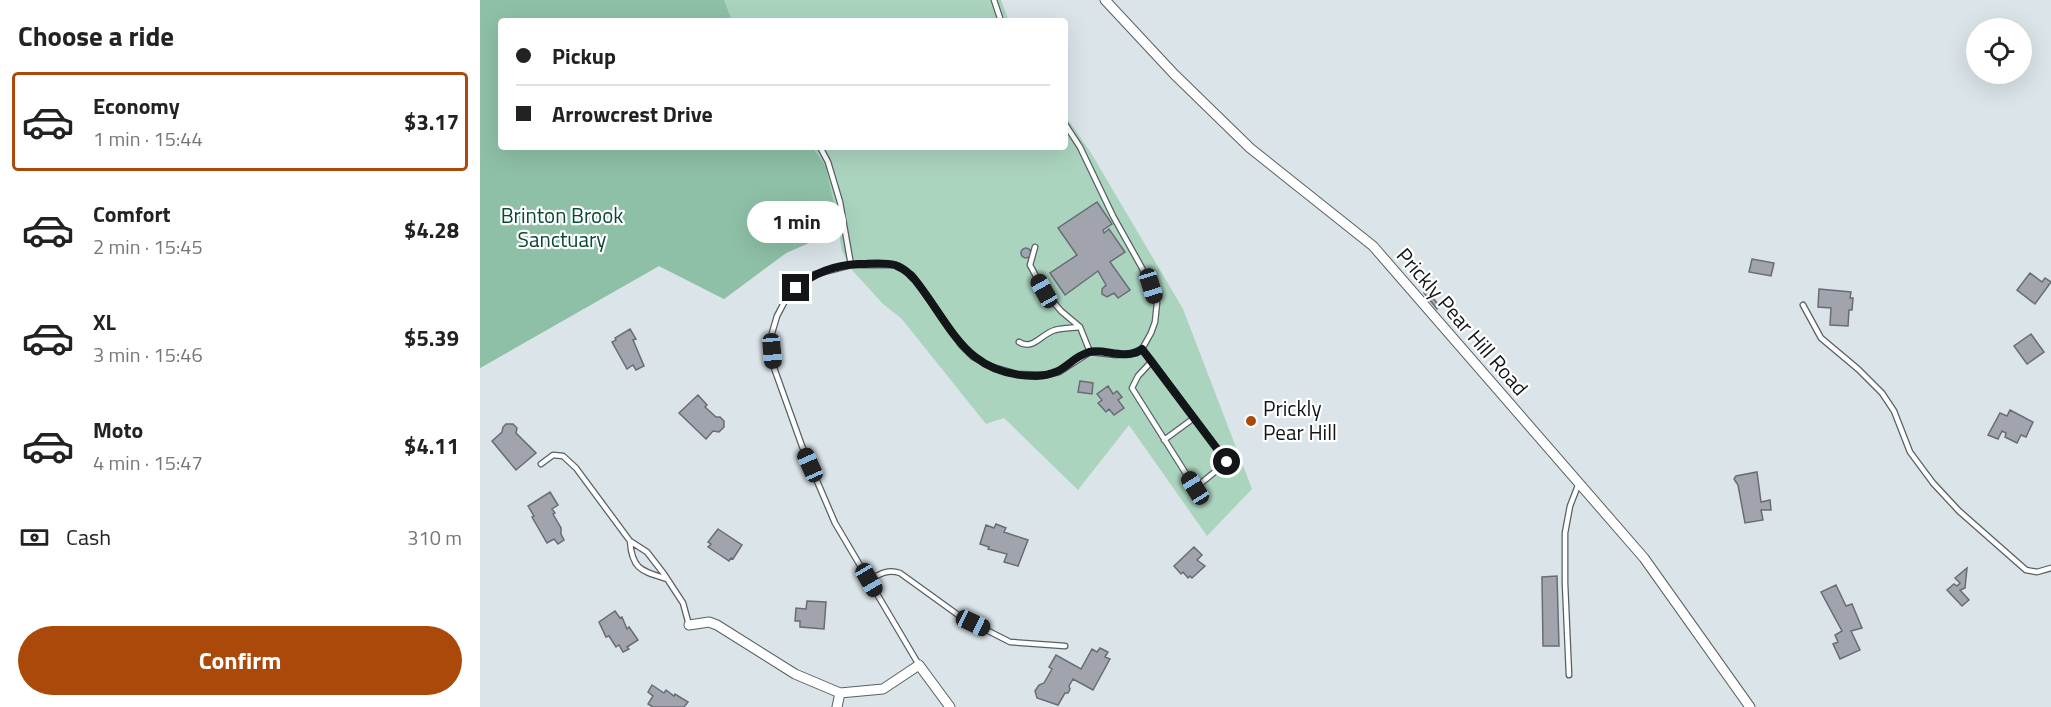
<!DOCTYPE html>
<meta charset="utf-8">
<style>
:root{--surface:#fff;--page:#f2f2f2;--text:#222;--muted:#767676;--line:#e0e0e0;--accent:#ab490a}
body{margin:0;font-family:"Titillium Web",sans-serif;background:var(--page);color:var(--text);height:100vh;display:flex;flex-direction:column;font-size:22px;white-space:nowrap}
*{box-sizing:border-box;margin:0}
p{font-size:20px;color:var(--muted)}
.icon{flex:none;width:33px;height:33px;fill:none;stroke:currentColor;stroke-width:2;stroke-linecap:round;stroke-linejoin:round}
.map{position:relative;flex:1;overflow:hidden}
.drawer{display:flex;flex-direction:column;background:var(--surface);width:480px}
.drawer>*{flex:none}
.hud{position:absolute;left:18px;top:18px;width:570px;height:132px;border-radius:6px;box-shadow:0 6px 24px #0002;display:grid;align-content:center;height:132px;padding:0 18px;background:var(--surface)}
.buttons{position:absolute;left:1486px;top:18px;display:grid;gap:12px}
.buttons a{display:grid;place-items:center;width:66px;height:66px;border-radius:50%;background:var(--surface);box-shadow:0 6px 24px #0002;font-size:30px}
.end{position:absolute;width:27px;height:27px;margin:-14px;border:8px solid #131618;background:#fff;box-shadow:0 0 0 3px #fff}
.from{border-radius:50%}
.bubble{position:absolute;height:42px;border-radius:21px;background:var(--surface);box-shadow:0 6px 24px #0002;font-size:20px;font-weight:700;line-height:42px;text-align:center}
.car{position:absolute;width:18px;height:36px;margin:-18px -9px;border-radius:8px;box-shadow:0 0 4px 2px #0007;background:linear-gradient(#222 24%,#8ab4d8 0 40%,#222 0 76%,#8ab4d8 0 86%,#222 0)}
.hud b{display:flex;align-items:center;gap:21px;height:57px;font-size:22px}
.hud b+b{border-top:2px solid var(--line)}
.hud i{width:15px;height:15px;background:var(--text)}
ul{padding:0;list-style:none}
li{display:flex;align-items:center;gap:18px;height:99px;margin:0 12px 9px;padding:0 6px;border:3px solid transparent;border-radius:6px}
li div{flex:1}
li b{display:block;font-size:22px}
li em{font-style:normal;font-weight:700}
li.active{border-color:var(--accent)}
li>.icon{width:54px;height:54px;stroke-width:1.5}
h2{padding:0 18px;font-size:27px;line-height:72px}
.pay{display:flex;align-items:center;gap:15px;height:66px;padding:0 18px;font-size:22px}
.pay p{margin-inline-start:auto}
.primary-button{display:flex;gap:12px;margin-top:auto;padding:12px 18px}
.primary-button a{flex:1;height:69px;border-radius:36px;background:var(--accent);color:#fff;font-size:24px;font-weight:700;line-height:69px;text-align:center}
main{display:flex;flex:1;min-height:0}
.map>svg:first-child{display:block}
.green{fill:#abd4bf}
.forest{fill:#8ec0a7}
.building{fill:#a1a4ad;stroke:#696c74;stroke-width:1.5}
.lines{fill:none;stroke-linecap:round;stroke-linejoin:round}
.service-casing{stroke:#576064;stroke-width:7}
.minor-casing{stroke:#576064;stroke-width:11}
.service{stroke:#fff;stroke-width:4.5}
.minor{stroke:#fff;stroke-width:9}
.route{stroke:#131618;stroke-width:8}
.poi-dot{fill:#ab490a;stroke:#fff;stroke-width:2}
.labels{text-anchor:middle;stroke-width:4.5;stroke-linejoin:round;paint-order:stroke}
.park-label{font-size:21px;fill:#074931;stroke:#fff}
.street-label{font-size:21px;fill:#131618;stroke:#fff}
.poi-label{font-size:21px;fill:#131618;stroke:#fff;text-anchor:start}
</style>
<main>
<section class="drawer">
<h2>Choose a ride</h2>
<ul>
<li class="active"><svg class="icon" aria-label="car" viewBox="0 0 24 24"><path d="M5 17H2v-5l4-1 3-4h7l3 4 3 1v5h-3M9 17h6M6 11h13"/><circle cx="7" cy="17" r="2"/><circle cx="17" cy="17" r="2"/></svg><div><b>Economy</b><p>1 min · 15:44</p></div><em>$3.17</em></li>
<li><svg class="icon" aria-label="car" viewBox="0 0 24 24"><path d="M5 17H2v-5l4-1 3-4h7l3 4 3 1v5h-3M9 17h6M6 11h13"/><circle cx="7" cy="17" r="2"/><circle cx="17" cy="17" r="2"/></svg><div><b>Comfort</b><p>2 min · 15:45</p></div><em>$4.28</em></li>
<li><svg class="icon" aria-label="car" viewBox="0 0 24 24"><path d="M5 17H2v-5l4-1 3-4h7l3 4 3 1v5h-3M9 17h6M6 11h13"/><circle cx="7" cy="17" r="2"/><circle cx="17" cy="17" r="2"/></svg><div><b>XL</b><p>3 min · 15:46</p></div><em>$5.39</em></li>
<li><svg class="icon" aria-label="car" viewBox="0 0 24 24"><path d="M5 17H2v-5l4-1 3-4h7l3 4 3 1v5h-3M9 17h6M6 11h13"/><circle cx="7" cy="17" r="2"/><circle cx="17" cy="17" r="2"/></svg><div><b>Moto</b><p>4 min · 15:47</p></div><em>$4.11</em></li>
</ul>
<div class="pay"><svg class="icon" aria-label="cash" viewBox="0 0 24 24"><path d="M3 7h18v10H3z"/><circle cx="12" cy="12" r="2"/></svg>Cash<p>310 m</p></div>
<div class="primary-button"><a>Confirm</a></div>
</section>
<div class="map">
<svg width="1571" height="707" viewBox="0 0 1571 707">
<rect width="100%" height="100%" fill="#dae4e9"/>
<path class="green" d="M 0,0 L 521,0 L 529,21 L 21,21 L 21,147 L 585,147 L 585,115 L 611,153 L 703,309 L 772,489 L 727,536 L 649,425 L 598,490 L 524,418 L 506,424 L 421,318 L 403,304 L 372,270 L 362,251 L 355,210 L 347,235 L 306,253 L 244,299 L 179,266 L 0,368 Z"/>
<path class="forest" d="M 0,0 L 244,0 L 252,21 L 21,21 L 21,147 L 332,147 L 346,167 L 355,209 L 347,235 L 306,253 L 244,299 L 179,266 L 0,368 Z"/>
<path class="building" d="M 617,202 L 632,224 L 623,230 L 624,233 L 629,229 L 645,252 L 630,262 L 650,290 L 638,298 L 634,293 L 627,297 L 622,294 L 622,289 L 626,285 L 618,271 L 585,295 L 570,273 L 597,255 L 578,228 Z
M541 253a5 5 0 1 1 10 0a5 5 0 1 1-10 0Z
M 1272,259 L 1294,263 L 1291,276 L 1269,272 Z
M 1550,273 L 1562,282 L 1565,278 L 1571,282 L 1555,304 L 1537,290 Z
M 1339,289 L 1371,292 L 1370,298 L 1373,298 L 1372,310 L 1369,310 L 1368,326 L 1350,325 L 1351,308 L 1338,307 Z
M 947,290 L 960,307 L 957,309 L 944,293 Z
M 150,329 L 156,339 L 153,340 L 164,366 L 156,370 L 153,365 L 147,369 L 132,342 L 136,340 L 135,338 Z
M 1551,334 L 1564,352 L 1547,364 L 1534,346 Z
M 600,381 L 613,383 L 612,394 L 598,392 Z
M 628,386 L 633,394 L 637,391 L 642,397 L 638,400 L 644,408 L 634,415 L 629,409 L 626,412 L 618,403 L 622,400 L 617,394 Z
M 218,395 L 227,405 L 225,407 L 236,417 L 240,417 L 244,421 L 244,427 L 239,432 L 233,431 L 226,439 L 199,413 Z
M 1530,410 L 1553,422 L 1546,437 L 1541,435 L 1537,443 L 1525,437 L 1526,433 L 1522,431 L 1518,439 L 1508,435 L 1520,413 L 1527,416 Z
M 26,424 L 33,424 L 37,428 L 36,433 L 56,453 L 36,470 L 12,441 L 22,432 L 23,427 Z
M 1277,472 L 1281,502 L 1290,500 L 1291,510 L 1281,510 L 1283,520 L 1265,523 L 1258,485 L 1254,479 L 1256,476 Z
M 70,492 L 78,505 L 72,509 L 75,513 L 73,514 L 81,528 L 81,534 L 84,540 L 78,544 L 74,539 L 67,543 L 52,517 L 54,516 L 48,506 Z
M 516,524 L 526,528 L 524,532 L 548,540 L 538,566 L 524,562 L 527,554 L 508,549 L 509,547 L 500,544 L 506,525 L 514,528 Z
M 238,529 L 262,545 L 253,559 L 251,558 L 249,561 L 228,547 L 231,544 L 228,542 Z
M 714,547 L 722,555 L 717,560 L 725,566 L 712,578 L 710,576 L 708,578 L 703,572 L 701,574 L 694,566 Z
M 1487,568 L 1485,588 L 1480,590 L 1489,600 L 1482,606 L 1467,590 L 1474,584 L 1477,586 L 1480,583 L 1475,578 Z
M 1077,576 L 1079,646 L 1063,646 L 1062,577 Z
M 1356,585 L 1366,606 L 1372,604 L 1382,628 L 1371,631 L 1380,650 L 1360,659 L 1353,644 L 1358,642 L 1355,635 L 1362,631 L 1341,592 Z
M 327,601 L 346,602 L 344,629 L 320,627 L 320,621 L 315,621 L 316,608 L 326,609 Z
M 135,611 L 140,618 L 142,617 L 147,629 L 149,627 L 158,640 L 147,647 L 149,649 L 143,652 L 139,645 L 136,647 L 129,636 L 126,637 L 119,622 Z
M 620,648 L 628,652 L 625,657 L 630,659 L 613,690 L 593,679 L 589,686 L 590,689 L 588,693 L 585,693 L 578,705 L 557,698 L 555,691 L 559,685 L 564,683 L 572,669 L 569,667 L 576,655 L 601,669 L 612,649 L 617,652 Z
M 172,685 L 184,693 L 186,690 L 194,696 L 195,694 L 208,702 L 204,707 L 173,707 L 168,704 L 173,696 L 168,692 Z"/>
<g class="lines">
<g class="service-casing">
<path id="service" d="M 514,0 L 521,21
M 340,147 L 348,162 L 360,202 L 371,265
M 555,247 L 550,265 L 564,291 L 581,311 L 600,327 L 610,352
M 1323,305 L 1341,338 L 1378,369 L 1402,393 L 1414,411 L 1430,452 L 1453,483 L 1479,511 L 1546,570 L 1557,572 L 1571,568
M 539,342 C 553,351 561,334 575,330 C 583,328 592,328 600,327
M 662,349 L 672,361 L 747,462 L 715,488 L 652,388 L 658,376 L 672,361
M 684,440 L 714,418
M 61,464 L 73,455 L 83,456 L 96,468 L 150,541 L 167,552 L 184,574 L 203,603 L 209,625
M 150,541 C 152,570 162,571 187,579
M 389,580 C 400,574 407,569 420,573 L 481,617 L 530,642 L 585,646
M 439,665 L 355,523 L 322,446 L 293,365 L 292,333 L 297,316 L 306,299 L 332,275 L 371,265 L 414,265 L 432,275 L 481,345 L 493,357 L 510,366 L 537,374 L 566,375 L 579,372 L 610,352 L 636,355 L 657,353 L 662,349 L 671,333 L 675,322 L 677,303 L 662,268 L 633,216 L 600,147 L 585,124
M 1089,675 L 1085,583 L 1085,533 L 1090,506 L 1099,483"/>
</g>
<g class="minor-casing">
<path id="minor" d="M 625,0 L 694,74 L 770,148 L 893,246 L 1164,558 L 1270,707
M 209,625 L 229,622 L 237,625 L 315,674 L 360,693 L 403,689 L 439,665 L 470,707
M 357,707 L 360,693"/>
</g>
<use href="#service" class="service"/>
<use href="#minor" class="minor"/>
</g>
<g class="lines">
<path class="route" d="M 316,288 C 334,273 354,265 378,264 C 390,264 404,262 415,265 C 427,269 435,279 442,289 C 475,334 490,376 556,376 C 586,375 587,359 609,352 C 625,348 646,361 662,349 L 747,462"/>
</g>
<circle class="poi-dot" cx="771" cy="421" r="6"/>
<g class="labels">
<g class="park-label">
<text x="82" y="223">Brinton Brook<tspan x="82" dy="24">Sanctuary</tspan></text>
</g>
<g class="street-label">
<text transform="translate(982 322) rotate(49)" y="7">Prickly Pear Hill Road</text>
</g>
<g class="poi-label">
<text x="783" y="416">Prickly<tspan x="783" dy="24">Pear Hill</tspan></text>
</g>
</g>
</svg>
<div class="buttons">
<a><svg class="icon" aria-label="locate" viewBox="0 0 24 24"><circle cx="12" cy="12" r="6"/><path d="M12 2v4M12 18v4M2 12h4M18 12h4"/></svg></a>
</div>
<i class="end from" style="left:747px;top:462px"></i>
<i class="end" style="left:316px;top:288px"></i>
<div class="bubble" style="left:267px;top:201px;width:99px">1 min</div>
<i class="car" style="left:671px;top:286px;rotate:163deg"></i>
<i class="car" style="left:564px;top:291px;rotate:331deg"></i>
<i class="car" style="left:292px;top:351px;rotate:175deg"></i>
<i class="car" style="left:330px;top:465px;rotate:336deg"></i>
<i class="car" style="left:715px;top:488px;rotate:328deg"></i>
<i class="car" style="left:389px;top:580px;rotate:150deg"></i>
<i class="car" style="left:493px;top:623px;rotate:115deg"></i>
<div class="hud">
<b><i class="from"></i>Pickup</b>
<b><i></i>Arrowcrest Drive</b>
</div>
</div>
</main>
